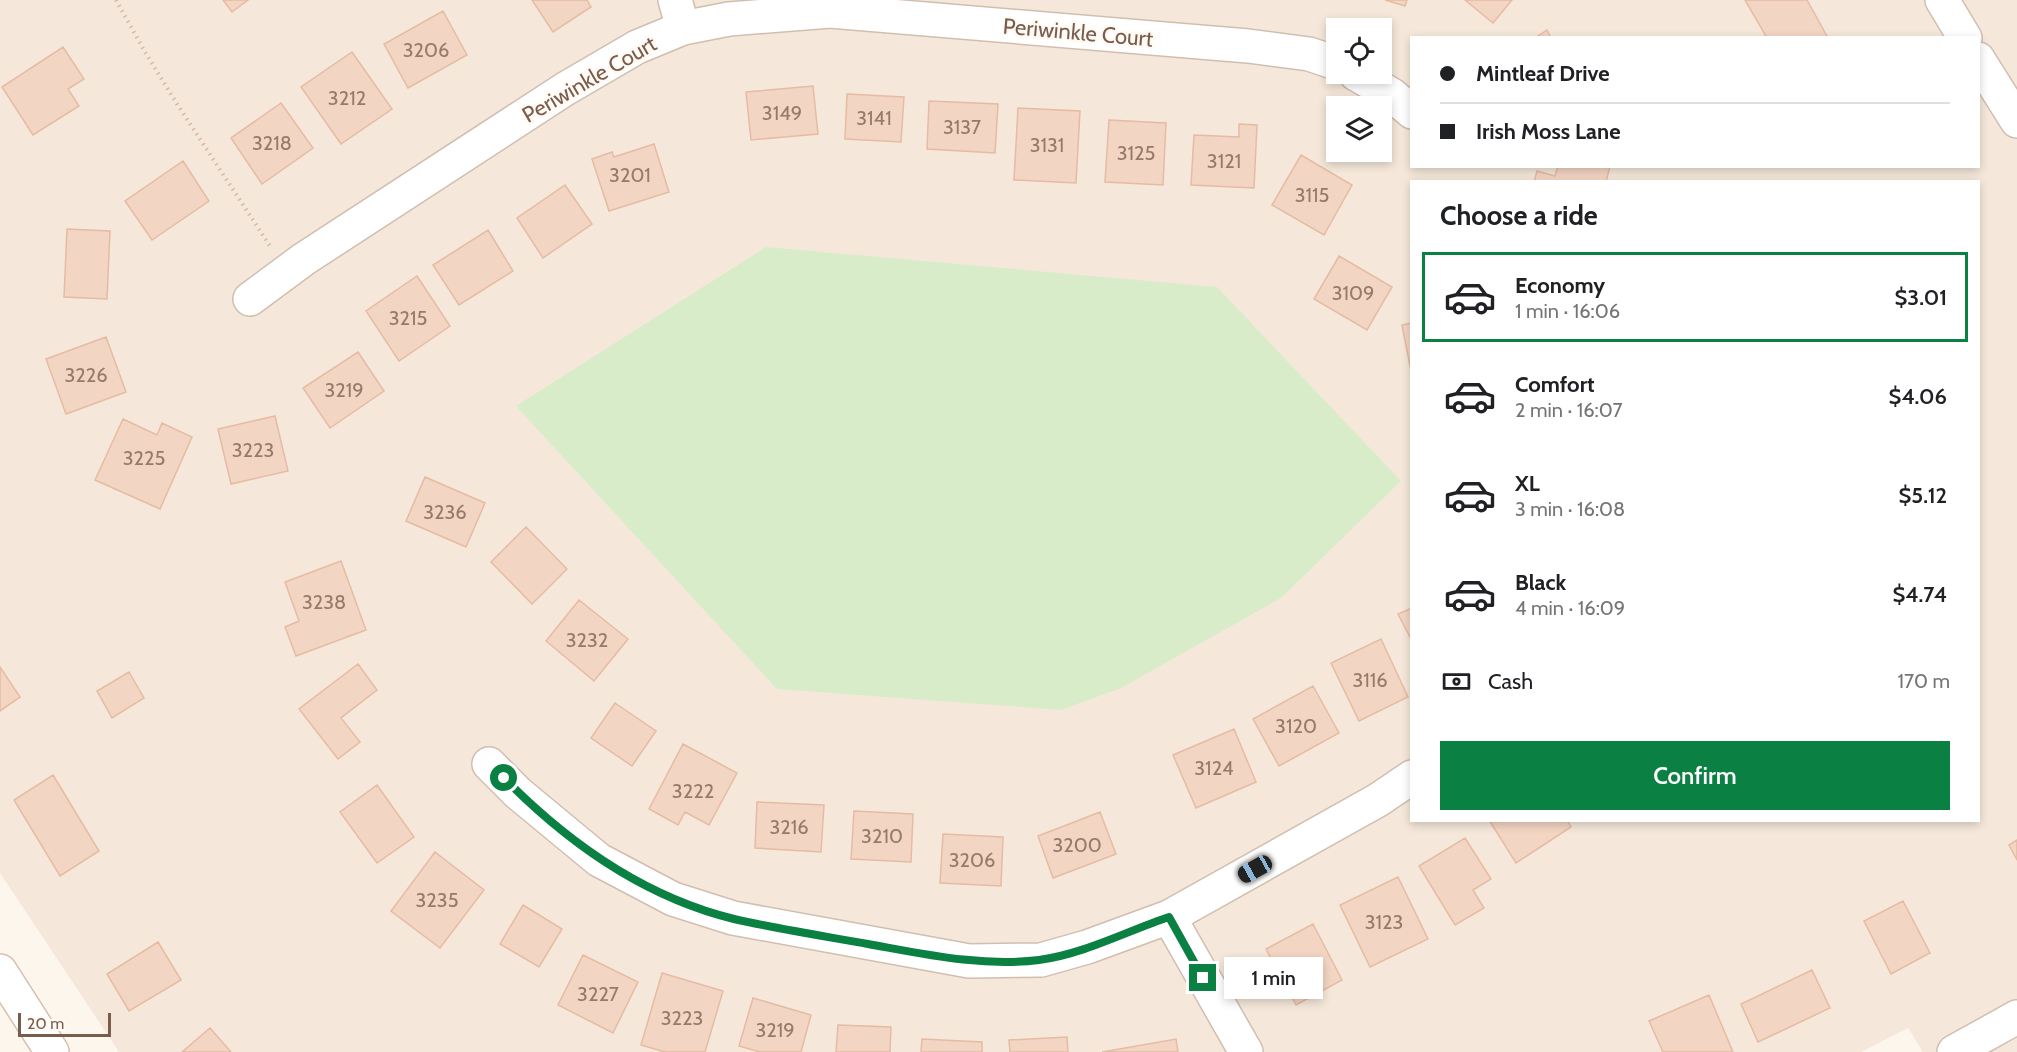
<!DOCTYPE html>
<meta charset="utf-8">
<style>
:root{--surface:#fff;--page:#f2f2f2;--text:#202124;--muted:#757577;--line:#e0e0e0;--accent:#0b8043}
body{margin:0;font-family:Cabin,sans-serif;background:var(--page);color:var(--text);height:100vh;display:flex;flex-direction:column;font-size:22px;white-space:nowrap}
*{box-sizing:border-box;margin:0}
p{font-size:20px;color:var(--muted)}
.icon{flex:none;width:33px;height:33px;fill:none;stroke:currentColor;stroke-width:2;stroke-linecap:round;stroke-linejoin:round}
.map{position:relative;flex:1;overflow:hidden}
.details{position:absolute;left:1410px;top:180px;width:570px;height:642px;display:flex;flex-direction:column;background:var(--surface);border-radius:0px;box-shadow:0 3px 9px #0003}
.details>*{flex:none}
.banner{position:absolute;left:1410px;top:36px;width:570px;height:132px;border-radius:0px;box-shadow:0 3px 9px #0003;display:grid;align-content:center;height:132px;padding:0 30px;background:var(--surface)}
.buttons{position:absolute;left:1326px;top:18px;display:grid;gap:12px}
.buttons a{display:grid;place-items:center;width:66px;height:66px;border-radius:0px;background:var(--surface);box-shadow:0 3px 9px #0003;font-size:30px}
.scale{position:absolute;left:18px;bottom:15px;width:93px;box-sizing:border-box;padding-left:6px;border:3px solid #7a5c4d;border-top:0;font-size:16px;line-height:21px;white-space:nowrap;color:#7a5c4d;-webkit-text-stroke:4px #fffaf3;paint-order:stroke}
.end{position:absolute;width:27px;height:27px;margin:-14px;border:8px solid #0b8043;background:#fff;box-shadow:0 0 0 3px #fff}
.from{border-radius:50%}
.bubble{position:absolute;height:42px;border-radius:0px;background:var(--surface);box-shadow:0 3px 9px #0003;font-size:20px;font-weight:600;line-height:42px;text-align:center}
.car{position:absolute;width:18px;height:36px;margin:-18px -9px;border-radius:8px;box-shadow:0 0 4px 2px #0007;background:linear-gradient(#222 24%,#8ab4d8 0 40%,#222 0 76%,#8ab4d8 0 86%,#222 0)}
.banner b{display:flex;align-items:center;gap:21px;height:57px;font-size:22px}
.banner b+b{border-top:2px solid var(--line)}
.banner i{width:15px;height:15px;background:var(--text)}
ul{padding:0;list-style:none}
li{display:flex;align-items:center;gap:18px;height:90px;margin:0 12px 9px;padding:0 18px;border:3px solid transparent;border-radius:0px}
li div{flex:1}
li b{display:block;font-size:22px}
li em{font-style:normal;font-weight:600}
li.current{border-color:var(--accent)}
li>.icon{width:54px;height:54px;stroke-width:1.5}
h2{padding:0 30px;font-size:27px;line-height:72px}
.pay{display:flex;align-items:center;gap:15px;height:66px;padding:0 30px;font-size:22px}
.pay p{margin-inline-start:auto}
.primary-button{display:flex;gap:12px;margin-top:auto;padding:12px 30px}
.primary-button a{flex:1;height:69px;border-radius:0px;background:var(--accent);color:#fff;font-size:24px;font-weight:600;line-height:69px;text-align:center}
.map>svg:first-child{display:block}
.residential{fill:#f5e8da;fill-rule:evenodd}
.green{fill:#d8ecc9}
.building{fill:#f3d5c3;stroke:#e6bba3;stroke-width:1.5}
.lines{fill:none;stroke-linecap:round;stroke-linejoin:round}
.street-casing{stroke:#d1beb0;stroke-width:36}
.secondary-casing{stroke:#d6c0b0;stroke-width:36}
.path{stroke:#d9b8a5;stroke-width:4;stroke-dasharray:1.5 4.5;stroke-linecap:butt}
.street{stroke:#fff;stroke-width:33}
.secondary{stroke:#fff;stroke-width:33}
.route{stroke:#0b8043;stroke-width:8}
.labels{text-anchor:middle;stroke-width:5;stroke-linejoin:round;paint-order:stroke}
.number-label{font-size:20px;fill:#987a6a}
.street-label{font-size:22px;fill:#7a5c4d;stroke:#fffaf3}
</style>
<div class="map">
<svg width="2017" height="1052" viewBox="0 0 2017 1052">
<rect width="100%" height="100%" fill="#fdf6ec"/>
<path class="residential" d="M 0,0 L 2017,0 L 2017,1052 L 1923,1052 L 1908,1028 L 1861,1052 L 119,1052 L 0,873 ZM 1336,28 L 1382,28 L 1382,74 L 1336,74 ZM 1412,38 L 1978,38 L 1978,166 L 1412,166 ZM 1336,106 L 1382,106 L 1382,152 L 1336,152 ZM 1412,182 L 1978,182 L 1978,820 L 1412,820 Z"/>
<path class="green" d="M 766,247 L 1217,287 L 1401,481 L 1281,598 L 1121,688 L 1061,710 L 777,689 L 516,406 Z"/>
<path class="building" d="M 223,0 L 248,0 L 232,12 Z
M 532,0 L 587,0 L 591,7 L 553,32 Z
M 1385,0 L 1407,0 L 1405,6 Z
M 1465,0 L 1512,0 L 1493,23 Z
M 1745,0 L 1807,0 L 1828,38 L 1767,38 Z
M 443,11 L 467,55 L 408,88 L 384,44 Z
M 1547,30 L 1551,38 L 1535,38 Z
M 63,47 L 84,79 L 68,89 L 79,106 L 33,135 L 2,87 Z
M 352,52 L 392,109 L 341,144 L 301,87 Z
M 813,86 L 818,134 L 751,140 L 746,92 Z
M 847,94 L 904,97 L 901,142 L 845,139 Z
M 929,101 L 998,104 L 995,153 L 927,149 Z
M 281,103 L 313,148 L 262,184 L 231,138 Z
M 1018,108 L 1080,111 L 1076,183 L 1014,180 Z
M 1109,120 L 1166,123 L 1163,185 L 1105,182 Z
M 1239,124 L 1257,125 L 1254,188 L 1191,185 L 1194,135 L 1239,137 Z
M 654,144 L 669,192 L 609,211 L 592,159 L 612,152 L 614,157 Z
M 1301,155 L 1352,185 L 1324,235 L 1272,205 Z
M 183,161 L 209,201 L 152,240 L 125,201 Z
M 1558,166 L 1610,166 L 1606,182 L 1534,182 L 1537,171 L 1555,176 Z
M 565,185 L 592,224 L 543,258 L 517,218 Z
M 67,229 L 110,231 L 107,299 L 64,297 Z
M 488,230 L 513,271 L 459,305 L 433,265 Z
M 1339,256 L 1392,287 L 1367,330 L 1314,299 Z
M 417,276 L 450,326 L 399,361 L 366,311 Z
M 1412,323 L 1412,371 L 1411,371 L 1402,325 Z
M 106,337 L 126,392 L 66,414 L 46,359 Z
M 358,352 L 384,391 L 330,428 L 303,388 Z
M 275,416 L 288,471 L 231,484 L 218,429 Z
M 123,419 L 157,435 L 162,423 L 192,437 L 160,509 L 95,480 Z
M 425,477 L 485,503 L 466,547 L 406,521 Z
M 526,527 L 567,569 L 532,604 L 491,562 Z
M 341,561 L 366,630 L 296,656 L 285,627 L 299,621 L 285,582 Z
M 579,600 L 628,639 L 594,681 L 546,641 Z
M 1412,608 L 1412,641 L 1398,614 Z
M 1381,639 L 1408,697 L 1359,721 L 1331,663 Z
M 358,664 L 377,690 L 341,718 L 360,742 L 338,759 L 299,709 Z
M 0,667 L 20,697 L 0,711 Z
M 129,672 L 144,698 L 112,718 L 97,691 Z
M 1313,686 L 1339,733 L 1279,766 L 1253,719 Z
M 615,703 L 656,731 L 632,766 L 591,738 Z
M 1234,729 L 1256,782 L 1196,808 L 1173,755 Z
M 683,744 L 737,773 L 709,825 L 685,812 L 678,825 L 649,809 Z
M 53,775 L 99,851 L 60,876 L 14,800 Z
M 377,785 L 414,837 L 377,863 L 340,812 Z
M 757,802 L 824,805 L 821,852 L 755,848 Z
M 854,811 L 913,814 L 911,862 L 851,859 Z
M 1100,812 L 1116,854 L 1053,878 L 1038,836 Z
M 1489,820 L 1567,820 L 1571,827 L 1516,863 Z
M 943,834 L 1003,837 L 1001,886 L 940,883 Z
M 1465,838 L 1491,879 L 1473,890 L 1484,908 L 1455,925 L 1419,866 Z
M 2017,840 L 2017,860 L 2009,845 Z
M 435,852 L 484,890 L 440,948 L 391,911 Z
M 1398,877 L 1428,939 L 1370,967 L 1340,905 Z
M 1903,901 L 1930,953 L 1891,974 L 1864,921 Z
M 523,905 L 562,929 L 539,967 L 500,944 Z
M 1313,924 L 1342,980 L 1296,1005 L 1266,949 Z
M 158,942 L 181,980 L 129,1011 L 107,974 Z
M 583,955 L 638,982 L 613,1033 L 558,1005 Z
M 1812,970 L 1830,1008 L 1758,1042 L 1741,1004 Z
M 662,973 L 723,991 L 705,1052 L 665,1052 L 641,1045 Z
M 1709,995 L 1733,1052 L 1663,1052 L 1649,1021 Z
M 753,998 L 811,1015 L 801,1052 L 760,1052 L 739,1046 Z
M 838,1025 L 891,1027 L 890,1052 L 836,1052 Z
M 210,1028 L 231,1052 L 182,1052 Z
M 1067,1037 L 1068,1052 L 1010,1052 L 1009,1040 Z
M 922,1039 L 982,1042 L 982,1052 L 921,1052 Z
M 1176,1039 L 1178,1052 L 1102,1052 Z"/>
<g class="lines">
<g class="street-casing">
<path id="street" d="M 675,0 L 683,28
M 1942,0 L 1965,38
M 1978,59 L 2017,121
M 1356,74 L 1392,95 L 1412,112
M 250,299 L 304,259 L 565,89 L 637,47 L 683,28 L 729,19 L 830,11 L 1248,46 L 1309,54 L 1336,63
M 489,764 L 518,793 L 599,860 L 673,899 L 733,918 L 969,961 L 1041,960 L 1087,947 L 1169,917 L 1378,800 L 1412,777
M 1169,917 L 1246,1052
M 1954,1052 L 2017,1017"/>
</g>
<g class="secondary-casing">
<path id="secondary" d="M 0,971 L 52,1052"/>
</g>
<path class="path" d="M 116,0 L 145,52 L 177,104 L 270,246"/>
<use href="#street" class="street"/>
<use href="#secondary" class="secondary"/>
</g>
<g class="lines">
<path class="route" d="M 504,778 C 568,843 644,897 734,919 C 778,929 823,936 868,944 C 924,954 982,967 1039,960 C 1084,954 1127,931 1169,917 L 1203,978"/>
</g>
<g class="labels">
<g class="number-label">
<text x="426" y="57">3206</text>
<text x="347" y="105">3212</text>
<text x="782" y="120">3149</text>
<text x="874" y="125">3141</text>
<text x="962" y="134">3137</text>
<text x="272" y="150">3218</text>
<text x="1047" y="152">3131</text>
<text x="1136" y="160">3125</text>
<text x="1224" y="168">3121</text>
<text x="630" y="182">3201</text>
<text x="1312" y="202">3115</text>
<text x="1353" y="300">3109</text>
<text x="408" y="325">3215</text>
<text x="86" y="382">3226</text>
<text x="344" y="397">3219</text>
<text x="253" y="457">3223</text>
<text x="144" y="465">3225</text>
<text x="445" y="519">3236</text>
<text x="324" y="609">3238</text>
<text x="587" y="647">3232</text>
<text x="1370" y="687">3116</text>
<text x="1296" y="733">3120</text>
<text x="1214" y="775">3124</text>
<text x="693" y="798">3222</text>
<text x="789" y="834">3216</text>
<text x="882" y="843">3210</text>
<text x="1077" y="852">3200</text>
<text x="972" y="867">3206</text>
<text x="437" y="907">3235</text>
<text x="1384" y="929">3123</text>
<text x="598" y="1001">3227</text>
<text x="682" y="1025">3223</text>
<text x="775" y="1037">3219</text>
</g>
<g class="street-label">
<text transform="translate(1078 32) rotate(5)" y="8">Periwinkle Court</text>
<text transform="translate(589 79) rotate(-30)" y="8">Periwinkle Court</text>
</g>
</g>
</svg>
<div class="buttons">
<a><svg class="icon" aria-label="locate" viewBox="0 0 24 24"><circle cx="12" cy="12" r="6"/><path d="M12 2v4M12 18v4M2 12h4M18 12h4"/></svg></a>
<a><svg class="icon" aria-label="layers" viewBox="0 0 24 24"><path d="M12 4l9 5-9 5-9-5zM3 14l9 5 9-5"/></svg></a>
</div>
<div class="scale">20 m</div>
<i class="end from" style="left:504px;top:778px"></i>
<i class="end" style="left:1203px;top:978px"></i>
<div class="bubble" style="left:1224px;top:957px;width:99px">1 min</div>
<i class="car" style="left:1255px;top:869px;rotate:241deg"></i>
<div class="banner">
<b><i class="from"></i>Mintleaf Drive</b>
<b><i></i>Irish Moss Lane</b>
</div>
<section class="details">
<h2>Choose a ride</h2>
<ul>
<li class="current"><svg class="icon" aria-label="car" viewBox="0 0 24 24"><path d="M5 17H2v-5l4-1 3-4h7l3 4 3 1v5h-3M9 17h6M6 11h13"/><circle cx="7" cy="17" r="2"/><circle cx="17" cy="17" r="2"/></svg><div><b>Economy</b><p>1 min · 16:06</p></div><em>$3.01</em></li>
<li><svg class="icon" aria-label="car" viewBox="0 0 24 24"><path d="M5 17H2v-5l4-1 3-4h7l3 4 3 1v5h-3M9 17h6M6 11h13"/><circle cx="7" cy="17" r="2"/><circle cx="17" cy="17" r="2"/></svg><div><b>Comfort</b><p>2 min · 16:07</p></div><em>$4.06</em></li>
<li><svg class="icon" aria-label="car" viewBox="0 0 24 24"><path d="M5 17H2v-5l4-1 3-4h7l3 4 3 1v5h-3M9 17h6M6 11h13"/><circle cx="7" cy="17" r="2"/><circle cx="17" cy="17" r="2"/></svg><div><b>XL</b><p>3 min · 16:08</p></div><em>$5.12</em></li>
<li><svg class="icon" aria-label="car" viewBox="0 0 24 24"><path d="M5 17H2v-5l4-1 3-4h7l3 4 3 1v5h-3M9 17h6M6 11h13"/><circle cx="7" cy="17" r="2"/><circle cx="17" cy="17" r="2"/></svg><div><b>Black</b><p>4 min · 16:09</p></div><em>$4.74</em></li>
</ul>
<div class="pay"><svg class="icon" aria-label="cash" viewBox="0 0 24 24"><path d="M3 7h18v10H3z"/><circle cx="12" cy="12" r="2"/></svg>Cash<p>170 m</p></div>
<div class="primary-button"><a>Confirm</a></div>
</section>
</div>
